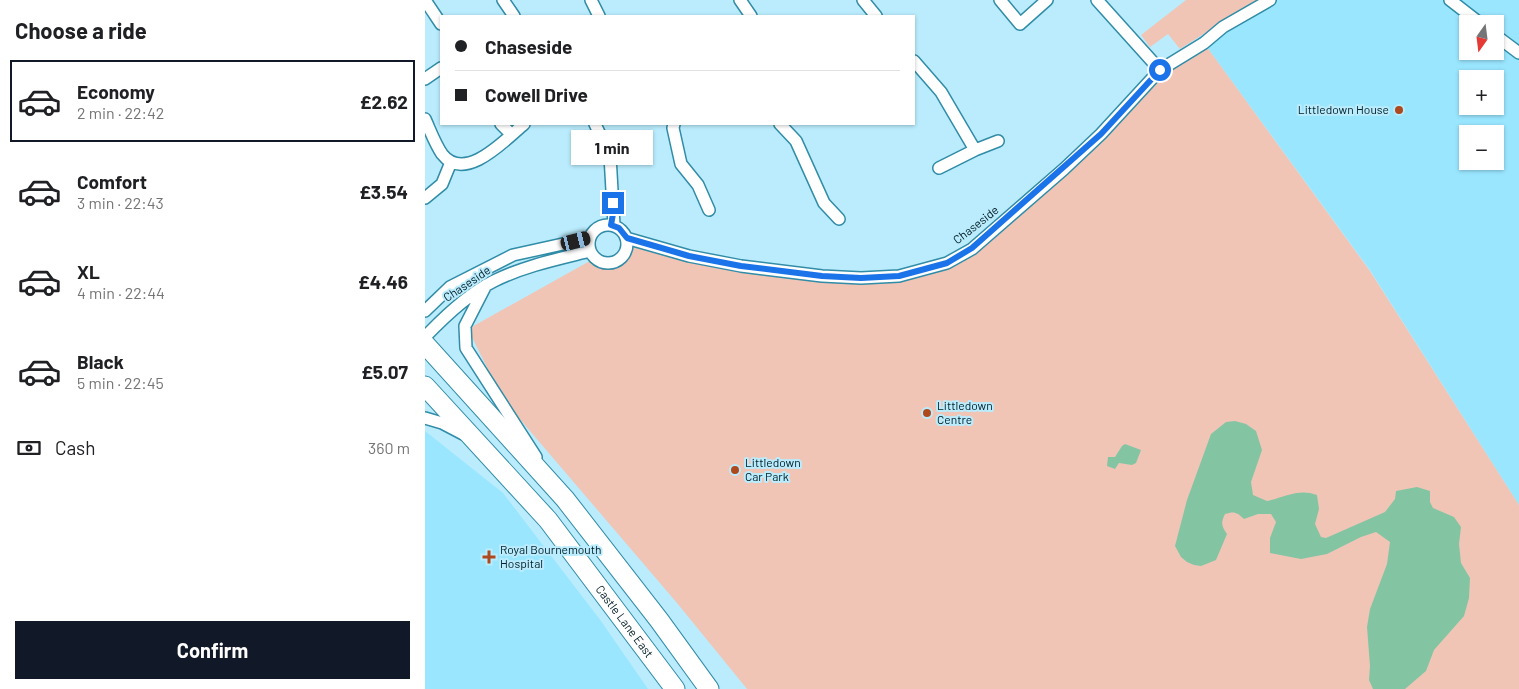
<!DOCTYPE html>
<meta charset="utf-8">
<style>
:root{--surface:#fff;--page:#f6f6f6;--text:#202124;--muted:#757577;--line:#e0e0e0;--accent:#111827}
body{margin:0;font-family:Barlow,sans-serif;background:var(--page);color:var(--text);height:100vh;display:flex;flex-direction:column;font-size:19px;white-space:nowrap}
*{box-sizing:border-box;margin:0}
p{font-size:16px;color:var(--muted)}
.icon{flex:none;width:28px;height:28px;fill:none;stroke:currentColor;stroke-width:2;stroke-linecap:round;stroke-linejoin:round}
.map{position:relative;flex:1;overflow:hidden}
.drawer{display:flex;flex-direction:column;background:var(--surface);width:425px}
.drawer>*{flex:none}
.top-card{position:absolute;left:15px;top:15px;width:475px;height:110px;border-radius:0px;box-shadow:0 1px 4px #0004;display:grid;align-content:center;height:110px;padding:0 15px;background:var(--surface)}
.needle{width:32px;rotate:194deg}
.controls{position:absolute;left:1034px;top:15px;display:grid;gap:10px}
.controls a{display:grid;place-items:center;width:45px;height:45px;border-radius:0px;background:var(--surface);box-shadow:0 1px 4px #0004;font-size:25px}
.end{position:absolute;width:22px;height:22px;margin:-11px;border:6px solid #1a73e8;background:#fff;box-shadow:0 0 0 2px #fff}
.from{border-radius:50%}
.bubble{position:absolute;height:35px;border-radius:0px;background:var(--surface);box-shadow:0 1px 4px #0004;font-size:16px;font-weight:700;line-height:35px;text-align:center}
.car{position:absolute;width:15px;height:30px;margin:-15px -8px;border-radius:6px;box-shadow:0 0 4px 1px #0007;background:linear-gradient(#222 24%,#8ab4d8 0 40%,#222 0 76%,#8ab4d8 0 86%,#222 0)}
.top-card b{display:flex;align-items:center;gap:18px;height:48px;font-size:19px}
.top-card b+b{border-top:1px solid var(--line)}
.top-card i{width:12px;height:12px;background:var(--text)}
ul{padding:0;list-style:none}
li{display:flex;align-items:center;gap:15px;height:82px;margin:0 10px 8px;padding:0 5px;border:2px solid transparent;border-radius:0px}
li div{flex:1}
li b{display:block;font-size:19px}
li em{font-style:normal;font-weight:700}
li.on{border-color:var(--accent)}
li>.icon{width:45px;height:45px;stroke-width:1.5}
h2{padding:0 15px;font-size:22px;line-height:60px}
.pay{display:flex;align-items:center;gap:12px;height:55px;padding:0 15px;font-size:19px}
.pay p{margin-inline-start:auto}
.primary-button{display:flex;gap:10px;margin-top:auto;padding:10px 15px}
.primary-button a{flex:1;height:58px;border-radius:0px;background:var(--accent);color:#fff;font-size:20px;font-weight:700;line-height:58px;text-align:center}
main{display:flex;flex:1;min-height:0}
.map>svg:first-child{display:block}
.built{fill:#9ae6ff;fill-rule:evenodd}
.green{fill:#f0c5b6}
.water{fill:#83c5a3}
.lines{fill:none;stroke-linecap:round;stroke-linejoin:round}
.street-casing{stroke:#308ca7;stroke-width:14}
.primary-casing{stroke:#308ca7;stroke-width:21}
.street{stroke:#fff;stroke-width:11}
.primary{stroke:#fff;stroke-width:19}
.route{stroke:#1a73e8;stroke-width:6}
.poi-dot{fill:#ae481d;stroke:#baecfd;stroke-width:2}
.labels{text-anchor:middle;stroke-width:4;stroke-linejoin:round;paint-order:stroke}
.poi-label{font-size:12px;fill:#011d25;stroke:#baecfd;text-anchor:start}
.street-label{font-size:12px;fill:#011d25;stroke:#baecfd}
</style>
<main>
<section class="drawer">
<h2>Choose a ride</h2>
<ul>
<li class="on"><svg class="icon" aria-label="car" viewBox="0 0 24 24"><path d="M5 17H2v-5l4-1 3-4h7l3 4 3 1v5h-3M9 17h6M6 11h13"/><circle cx="7" cy="17" r="2"/><circle cx="17" cy="17" r="2"/></svg><div><b>Economy</b><p>2 min · 22:42</p></div><em>£2.62</em></li>
<li><svg class="icon" aria-label="car" viewBox="0 0 24 24"><path d="M5 17H2v-5l4-1 3-4h7l3 4 3 1v5h-3M9 17h6M6 11h13"/><circle cx="7" cy="17" r="2"/><circle cx="17" cy="17" r="2"/></svg><div><b>Comfort</b><p>3 min · 22:43</p></div><em>£3.54</em></li>
<li><svg class="icon" aria-label="car" viewBox="0 0 24 24"><path d="M5 17H2v-5l4-1 3-4h7l3 4 3 1v5h-3M9 17h6M6 11h13"/><circle cx="7" cy="17" r="2"/><circle cx="17" cy="17" r="2"/></svg><div><b>XL</b><p>4 min · 22:44</p></div><em>£4.46</em></li>
<li><svg class="icon" aria-label="car" viewBox="0 0 24 24"><path d="M5 17H2v-5l4-1 3-4h7l3 4 3 1v5h-3M9 17h6M6 11h13"/><circle cx="7" cy="17" r="2"/><circle cx="17" cy="17" r="2"/></svg><div><b>Black</b><p>5 min · 22:45</p></div><em>£5.07</em></li>
</ul>
<div class="pay"><svg class="icon" aria-label="cash" viewBox="0 0 24 24"><path d="M3 7h18v10H3z"/><circle cx="12" cy="12" r="2"/></svg>Cash<p>360 m</p></div>
<div class="primary-button"><a>Confirm</a></div>
</section>
<div class="map">
<svg width="1094" height="689" viewBox="0 0 1094 689">
<rect width="100%" height="100%" fill="#baecfd"/>
<path class="built" d="M 830,0 L 1094,0 L 1094,505 L 945,270 L 779,43 L 773,38 ZM 1042,24 L 1070,24 L 1070,51 L 1042,51 ZM 1042,79 L 1070,79 L 1070,106 L 1042,106 ZM 1042,134 L 1070,134 L 1070,161 L 1042,161 Z
M 0,431 L 78,493 L 176,621 L 223,689 L 0,689 Z"/>
<path class="green" d="M 761,0 L 832,0 L 755,49 L 743,34 L 725,47 L 716,35 Z
M 779,43 L 945,271 L 1094,505 L 1094,689 L 322,689 L 252,603 L 87,410 L 74,392 L 43,329 L 170,258 C 185,267 202,260 202,242 L 404,280 L 476,282 L 523,267 L 554,250 L 570,238 L 678,140 L 735,70 Z"/>
<path class="water" d="M 810,421 L 821,424 L 831,431 L 837,450 L 826,482 L 828,495 L 842,501 C 860,497 874,488 892,495 L 894,509 L 890,524 L 896,537 L 901,538 L 960,512 L 970,499 L 971,491 L 992,487 L 1005,491 L 1005,502 L 1008,508 L 1029,517 L 1036,527 L 1034,544 L 1036,563 L 1045,578 L 1044,598 L 1039,616 L 1009,650 L 1001,671 L 980,689 L 948,689 L 944,680 L 945,666 L 942,627 L 945,609 L 962,564 L 965,542 L 951,532 L 936,537 L 902,554 L 876,559 L 845,553 L 845,538 L 851,522 L 846,514 L 833,514 L 819,519 C 812,512 809,511 800,514 C 796,522 796,526 802,534 L 791,560 L 776,566 L 769,565 L 762,562 L 756,557 L 750,546 L 762,500 L 786,434 L 801,422 Z
M 700,444 L 716,450 L 711,463 L 707,465 L 694,463 L 690,469 L 682,466 L 683,457 L 690,457 L 697,446 Z"/>
<g class="lines">
<g class="street-casing">
<path id="street" d="M 0,0 L 16,24
M 78,0 L 89,16
M 166,0 L 174,16
M 315,0 L 326,16
M 438,0 L 451,16
M 575,0 L 595,24 L 622,0
M 672,0 L 735,70
M 1025,0 L 1056,24
M 1070,35 L 1094,53
M 489,61 L 516,92 L 550,150
M 0,79 L 16,68
M 0,119 C 5,130 10,144 17,154 C 40,184 81,139 99,124
M 76,124 L 86,134
M 170,124 L 185,156 L 189,225
M 249,124 L 248,128 L 256,164 L 273,185 L 284,210
M 355,124 L 371,141 L 399,203 L 414,219
M 514,168 L 550,150 L 573,141
M 0,198 L 17,184 L 26,162
M164 244a19 19 0 1 1 38 0a19 19 0 1 1-38 0Z
M 201,238 L 264,256 L 316,266 L 397,276 L 436,278 L 474,276 L 522,263 L 547,249 L 639,169 L 676,134 L 735,70 L 779,43 L 798,27 L 845,0
M 61,285 L 40,326 L 41,348 L 111,457
M 0,311 L 25,287 L 88,255 L 165,238
M 0,337 C 20,316 43,294 69,281 C 99,266 133,259 165,251
M 0,418 L 17,423 L 38,434"/>
</g>
<g class="primary-casing">
<g id="primary">
<path d="M 0,344 L 140,499 L 234,620 L 284,689"/>
<path id="s1" d="M 0,386 L 123,520 L 250,689"/>
</g>
</g>
<use href="#street" class="street"/>
<use href="#primary" class="primary"/>
</g>
<g class="lines">
<path class="route" d="M 188,203 L 188,214 L 186,225 L 194,228 L 202,238 L 264,256 L 316,266 L 397,276 L 436,278 L 474,276 L 522,263 L 547,248 L 676,134 L 735,70"/>
</g>
<g class="poi-dot">
<circle cx="974" cy="110" r="5"/>
<circle cx="502" cy="413" r="5"/>
<circle cx="310" cy="470" r="5"/>
<path d="M61.5 549.5h5v5h5v5h-5v5h-5v-5h-5v-5h5z"/>
</g>
<g class="labels">
<g class="poi-label">
<text x="964" y="114" text-anchor="end">Littledown House</text>
<text x="512" y="410">Littledown<tspan x="512" dy="14">Centre</tspan></text>
<text x="320" y="467">Littledown<tspan x="320" dy="14">Car Park</tspan></text>
<text x="75" y="554">Royal Bournemouth<tspan x="75" dy="14">Hospital</tspan></text>
</g>
<g class="street-label">
<text transform="translate(551 225) rotate(-38)" y="4">Chaseside</text>
<text transform="translate(42 284) rotate(-34)" y="4">Chaseside</text>
<text dy="4" stroke="none"><textPath href="#s1" startOffset="309">Castle Lane East</textPath></text>
</g>
</g>
</svg>
<div class="controls">
<a><svg class="needle" viewBox="-14 -14 28 28"><path d="M0-13l5 13h-10z" fill="#e53935"/><path d="M0 13l5-13h-10z" fill="#757577"/></svg></a>
<a>+</a>
<a>−</a>
</div>
<i class="end from" style="left:735px;top:70px"></i>
<i class="end" style="left:188px;top:203px"></i>
<div class="bubble" style="left:146px;top:130px;width:82px">1 min</div>
<i class="car" style="left:151px;top:241px;rotate:76deg"></i>
<div class="top-card">
<b><i class="from"></i>Chaseside</b>
<b><i></i>Cowell Drive</b>
</div>
</div>
</main>
